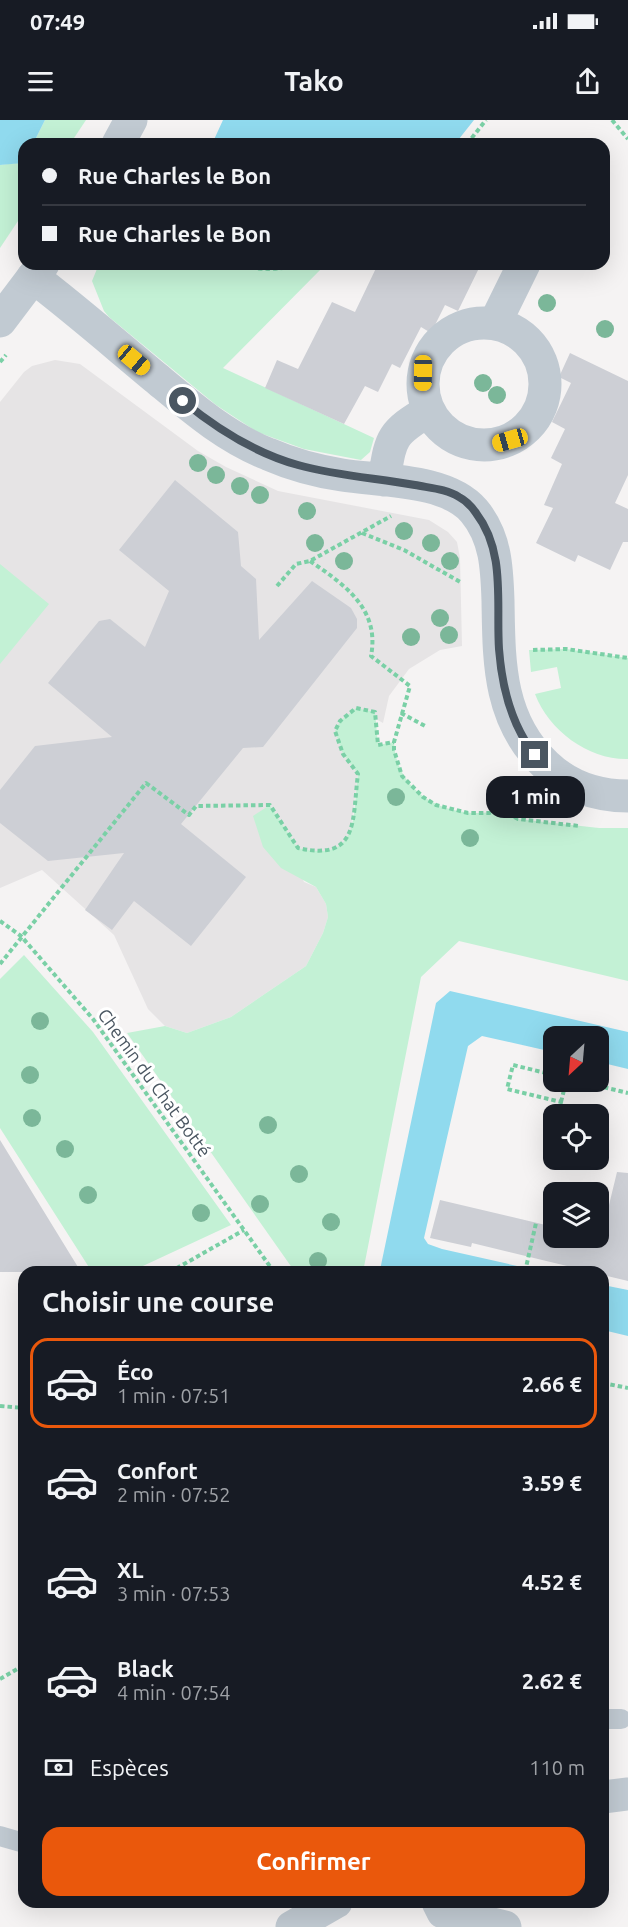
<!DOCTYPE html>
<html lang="fr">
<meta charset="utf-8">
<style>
:root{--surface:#171b24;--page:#20242c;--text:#f1f3f6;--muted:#9ea1a6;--line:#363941;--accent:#ea580c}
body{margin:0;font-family:Ubuntu,sans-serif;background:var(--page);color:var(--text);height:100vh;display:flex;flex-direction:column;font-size:22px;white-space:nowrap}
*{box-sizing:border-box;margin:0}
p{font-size:20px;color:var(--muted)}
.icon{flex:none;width:33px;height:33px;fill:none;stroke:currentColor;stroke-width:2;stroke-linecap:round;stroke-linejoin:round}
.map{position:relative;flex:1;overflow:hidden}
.side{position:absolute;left:18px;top:1146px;width:591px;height:642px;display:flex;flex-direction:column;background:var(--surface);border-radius:18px;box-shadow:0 6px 24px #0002}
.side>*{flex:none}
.guide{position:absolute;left:18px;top:18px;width:592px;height:132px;border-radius:18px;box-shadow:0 6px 24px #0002;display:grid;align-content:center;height:132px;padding:0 24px;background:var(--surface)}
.needle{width:39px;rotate:206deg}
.buttons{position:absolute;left:543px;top:906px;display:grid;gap:12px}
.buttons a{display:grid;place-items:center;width:66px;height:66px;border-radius:12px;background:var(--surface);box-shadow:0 6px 24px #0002;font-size:30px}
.end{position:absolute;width:27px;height:27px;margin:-14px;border:8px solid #4a5661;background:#fff;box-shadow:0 0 0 3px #fff}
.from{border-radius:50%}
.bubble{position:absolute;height:42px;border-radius:18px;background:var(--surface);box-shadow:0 6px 24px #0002;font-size:20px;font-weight:600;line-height:42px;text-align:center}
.car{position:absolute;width:18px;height:36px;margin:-18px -9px;border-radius:8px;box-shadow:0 0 4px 2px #0007;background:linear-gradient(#f5c518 24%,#345 0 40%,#f5c518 0 76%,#345 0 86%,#f5c518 0)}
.guide b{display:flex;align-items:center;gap:21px;height:57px;font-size:22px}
.guide b+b{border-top:2px solid var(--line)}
.guide i{width:15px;height:15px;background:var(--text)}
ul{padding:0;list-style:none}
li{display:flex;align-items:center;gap:18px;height:90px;margin:0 12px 9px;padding:0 12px;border:3px solid transparent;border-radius:18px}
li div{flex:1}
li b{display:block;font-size:22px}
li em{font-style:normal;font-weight:600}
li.active{border-color:var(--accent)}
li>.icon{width:54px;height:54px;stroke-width:1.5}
h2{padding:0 24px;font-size:27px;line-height:72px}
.pay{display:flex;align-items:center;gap:15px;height:66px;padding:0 24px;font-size:22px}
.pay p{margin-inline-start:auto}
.button{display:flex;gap:12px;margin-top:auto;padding:12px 24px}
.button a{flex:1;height:69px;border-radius:18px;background:var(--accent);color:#fff;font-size:24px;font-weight:600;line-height:69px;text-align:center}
.status{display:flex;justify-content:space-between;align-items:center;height:42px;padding:0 30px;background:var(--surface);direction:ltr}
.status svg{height:16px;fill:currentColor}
header{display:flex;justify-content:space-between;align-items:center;height:78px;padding:0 24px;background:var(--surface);font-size:27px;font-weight:600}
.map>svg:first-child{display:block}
.education{fill:#e6e4e5}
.green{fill:#c3f1d5}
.water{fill:#90daee}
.building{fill:#cdcfd5}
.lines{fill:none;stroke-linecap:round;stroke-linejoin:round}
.path{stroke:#7ad0a6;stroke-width:4;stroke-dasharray:4.5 3;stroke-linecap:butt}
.service{stroke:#c1cad2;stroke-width:20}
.minor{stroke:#c1cad2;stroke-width:33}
.tertiary{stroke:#c1cad2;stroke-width:33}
.tree{fill:#7bb799}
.route{stroke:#4a5661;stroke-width:8}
.labels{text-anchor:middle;stroke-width:6;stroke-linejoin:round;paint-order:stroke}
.street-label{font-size:18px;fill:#4a5661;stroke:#fff}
</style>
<div class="status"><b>07:49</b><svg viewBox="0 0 49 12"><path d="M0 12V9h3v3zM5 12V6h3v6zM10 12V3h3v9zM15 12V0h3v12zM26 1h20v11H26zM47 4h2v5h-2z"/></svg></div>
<header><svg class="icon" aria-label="menu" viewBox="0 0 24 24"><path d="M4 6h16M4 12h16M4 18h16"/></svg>Tako<svg class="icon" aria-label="share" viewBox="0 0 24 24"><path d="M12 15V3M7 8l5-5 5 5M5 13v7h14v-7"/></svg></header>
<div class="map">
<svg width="628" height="1807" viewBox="0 0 628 1807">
<rect width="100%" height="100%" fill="#f5f3f3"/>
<path class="education" d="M 55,240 L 80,244 L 198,331 L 226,347 L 278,371 L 429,400 L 448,412 L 457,422 L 460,438 L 462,526 L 440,530 L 409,549 L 389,576 L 383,603 L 376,599 L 374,591 L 343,634 L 358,654 L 350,715 L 340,727 L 319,733 L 298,728 L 270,685 L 304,762 L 316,767 L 326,784 L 328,797 L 323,813 L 306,846 L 231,897 L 187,913 L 165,906 L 148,889 L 114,815 L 42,750 L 0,768 L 0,282 L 24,252 L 32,246 Z"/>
<path class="green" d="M 45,0 L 86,0 L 70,24 L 33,24 Z
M 24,42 L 24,92 L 0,128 L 0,45 Z
M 99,144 L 236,144 C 267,154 294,144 326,144 L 223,248 L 374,318 L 370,332 L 361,340 L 304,329 L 257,312 L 216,285 L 109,197 L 104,191 L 92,161 Z
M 0,444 L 49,484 L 0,544 Z
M 566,529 L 628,538 L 628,639 C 589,640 549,611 535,574 L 561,568 L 557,547 L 531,552 L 529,530 Z
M 356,588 L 375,592 L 378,625 L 394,622 C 396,676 453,702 501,690 L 518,699 L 599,708 L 628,708 L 628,861 L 459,821 L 421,857 L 363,1152 L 295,1152 L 127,913 L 165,906 L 187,913 L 231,897 L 306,846 L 323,813 L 328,797 L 326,784 L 316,767 L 281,748 L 263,727 L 253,696 L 270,685 L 298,728 C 360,743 352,699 358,654 L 343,634 L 335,611 L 340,601 Z
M 24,835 L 93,912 L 231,1105 L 130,1152 L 92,1152 L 0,1008 L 0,859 Z"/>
<path class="water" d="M 0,0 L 45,0 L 33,24 L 24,24 L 23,43 L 0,45 Z
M 223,0 L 474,0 L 455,24 L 212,24 Z
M 450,871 L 628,912 L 628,949 L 599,942 L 598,916 L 554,916 L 553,932 L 482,916 L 468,926 L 424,1118 L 428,1124 L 442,1129 L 544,1152 L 382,1152 L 380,1150 L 436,883 Z
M 603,1165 L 628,1170 L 628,1216 L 603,1210 Z"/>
<path class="building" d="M 378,144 L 481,144 L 458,191 L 445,185 L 431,213 L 421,207 L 400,248 L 392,244 L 378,272 L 365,266 L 344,304 L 265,268 L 277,240 L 298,249 L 332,182 L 355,192 Z
M 570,233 L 628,261 L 628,355 L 615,383 L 628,389 L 628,422 L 623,422 L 610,450 L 578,435 L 575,442 L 536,423 L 553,388 L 544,385 L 562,344 L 551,338 L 565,309 L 552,302 L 571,263 L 559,257 Z
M 175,360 L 238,412 L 241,446 L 256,459 L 259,520 L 312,461 L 351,488 L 357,499 L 357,508 L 263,627 L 243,628 L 181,704 L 246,757 L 191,826 L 134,781 L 112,810 L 85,790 L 124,733 L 48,741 L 0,703 L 0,670 L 35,626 L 112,617 L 48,563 L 99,501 L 110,499 L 145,527 L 169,471 L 119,430 Z
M 0,1020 L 81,1152 L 0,1152 Z
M 617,1052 L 628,1053 L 628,1161 L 603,1155 L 603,1152 L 592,1152 L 472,1123 L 471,1127 L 430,1118 L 440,1080 L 554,1107 L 554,1118 L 601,1118 Z"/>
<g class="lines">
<path class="path" d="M 612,0 L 628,19
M 467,24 L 486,0
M 236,144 C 258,151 281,150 304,144
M 0,242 L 6,235
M 362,413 L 404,430 L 462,463
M 310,441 C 345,465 380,489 371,536 L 410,566 L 394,622 L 394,630 L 402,656 L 423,677 L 436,685 L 468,693 L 489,693 L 501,690 L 526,671
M 277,466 L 296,444 L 310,441 L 391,396
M 533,530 L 566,529 L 628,538
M 401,593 L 425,606
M 501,690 L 518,699 L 579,706
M 0,801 L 21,816 L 93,899 L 274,1152
M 0,844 L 146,663 L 189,695 L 196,686 L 270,685 L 298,728 C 360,742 352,699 358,654 L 343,634 L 335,611 L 340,601 L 356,588 L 375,592 L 378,625 L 394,622
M 554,955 L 513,945 L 507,969 L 561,982 L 558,994
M 582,962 L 628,973
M 561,982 L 566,962
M 170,1152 L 244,1110
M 525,1152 L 536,1103
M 603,1263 L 628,1268
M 0,1286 L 24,1288
M 0,1559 L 24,1545"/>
<path class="service" d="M 603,1599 L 621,1599
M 0,1716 L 24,1723"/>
<path class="minor" d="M 33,157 C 75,189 115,224 156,258 C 191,287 225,317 268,334 C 291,344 316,351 342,355 C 381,361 447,359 474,391 C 496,417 497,449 498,481 C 499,541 498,600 546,645 C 568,666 597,676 628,676
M423 264a61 61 0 1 1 122 0a61 61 0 1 1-122 0Z
M 495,203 L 524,144
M 384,360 C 391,318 390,314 428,291
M 603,1677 L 628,1674
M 438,1782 L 443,1792 L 505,1807
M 292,1807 L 336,1782"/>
<path class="tertiary" d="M 118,24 L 131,0
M 0,201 L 43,144"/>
</g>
<g class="tree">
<circle cx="547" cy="183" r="9"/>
<circle cx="605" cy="209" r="9"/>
<circle cx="483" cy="263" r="9"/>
<circle cx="497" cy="275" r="9"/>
<circle cx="198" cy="343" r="9"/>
<circle cx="216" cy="355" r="9"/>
<circle cx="240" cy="366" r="9"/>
<circle cx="260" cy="375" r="9"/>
<circle cx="307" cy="391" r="9"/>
<circle cx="404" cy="411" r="9"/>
<circle cx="315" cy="423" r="9"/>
<circle cx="431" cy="423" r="9"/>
<circle cx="344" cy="441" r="9"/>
<circle cx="450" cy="441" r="9"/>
<circle cx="440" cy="498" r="9"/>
<circle cx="449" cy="515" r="9"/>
<circle cx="411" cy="517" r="9"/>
<circle cx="396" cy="677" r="9"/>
<circle cx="470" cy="718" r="9"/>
<circle cx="40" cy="901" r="9"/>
<circle cx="30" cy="955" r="9"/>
<circle cx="32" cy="998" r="9"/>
<circle cx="268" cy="1005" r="9"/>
<circle cx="65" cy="1029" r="9"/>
<circle cx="299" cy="1054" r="9"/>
<circle cx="88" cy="1075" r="9"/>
<circle cx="260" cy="1084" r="9"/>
<circle cx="201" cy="1093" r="9"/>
<circle cx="331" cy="1102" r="9"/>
<circle cx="318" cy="1141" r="9"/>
</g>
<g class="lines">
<path class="route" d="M 183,281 C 217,309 255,333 298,345 C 337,356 376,358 415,365 C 430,368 447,369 459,377 C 465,380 472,387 476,393 C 506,432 496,483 499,529 C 502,568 511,605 535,635"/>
</g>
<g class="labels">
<g class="street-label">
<text transform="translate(154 963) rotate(54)" y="6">Chemin du Chat Botté</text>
</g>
</g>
</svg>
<div class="buttons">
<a><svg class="needle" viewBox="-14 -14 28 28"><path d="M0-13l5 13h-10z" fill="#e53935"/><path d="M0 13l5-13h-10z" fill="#9ea1a6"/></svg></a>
<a><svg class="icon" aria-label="locate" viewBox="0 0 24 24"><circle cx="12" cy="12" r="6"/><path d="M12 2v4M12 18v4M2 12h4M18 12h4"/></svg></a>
<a><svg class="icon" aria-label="layers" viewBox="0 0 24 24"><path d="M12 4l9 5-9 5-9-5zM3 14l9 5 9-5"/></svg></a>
</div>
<i class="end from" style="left:183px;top:281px"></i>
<i class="end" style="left:535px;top:635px"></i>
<div class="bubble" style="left:486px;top:656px;width:99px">1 min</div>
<i class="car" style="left:134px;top:240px;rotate:130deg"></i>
<i class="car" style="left:423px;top:253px;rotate:181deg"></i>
<i class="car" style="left:510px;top:320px;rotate:254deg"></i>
<div class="guide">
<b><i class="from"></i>Rue Charles le Bon</b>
<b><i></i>Rue Charles le Bon</b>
</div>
<section class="side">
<h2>Choisir une course</h2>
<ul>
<li class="active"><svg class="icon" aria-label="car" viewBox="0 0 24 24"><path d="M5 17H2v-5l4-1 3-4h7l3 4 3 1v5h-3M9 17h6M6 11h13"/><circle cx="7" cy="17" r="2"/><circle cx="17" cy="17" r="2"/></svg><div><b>Éco</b><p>1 min · 07:51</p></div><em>2.66 €</em></li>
<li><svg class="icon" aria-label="car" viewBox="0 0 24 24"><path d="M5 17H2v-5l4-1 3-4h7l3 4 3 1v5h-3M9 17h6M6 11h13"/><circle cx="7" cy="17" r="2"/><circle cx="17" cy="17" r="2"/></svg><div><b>Confort</b><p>2 min · 07:52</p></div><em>3.59 €</em></li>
<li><svg class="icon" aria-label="car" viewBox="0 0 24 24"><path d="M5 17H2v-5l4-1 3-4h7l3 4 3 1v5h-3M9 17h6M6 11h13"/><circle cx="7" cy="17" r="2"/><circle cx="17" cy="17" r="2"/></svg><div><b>XL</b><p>3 min · 07:53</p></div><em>4.52 €</em></li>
<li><svg class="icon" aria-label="car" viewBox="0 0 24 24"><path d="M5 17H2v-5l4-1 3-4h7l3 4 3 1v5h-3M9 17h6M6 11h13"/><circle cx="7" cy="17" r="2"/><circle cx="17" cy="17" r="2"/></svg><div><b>Black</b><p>4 min · 07:54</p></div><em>2.62 €</em></li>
</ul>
<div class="pay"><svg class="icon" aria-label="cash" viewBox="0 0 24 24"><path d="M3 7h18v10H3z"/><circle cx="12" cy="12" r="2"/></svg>Espèces<p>110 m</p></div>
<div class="button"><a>Confirmer</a></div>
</section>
</div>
